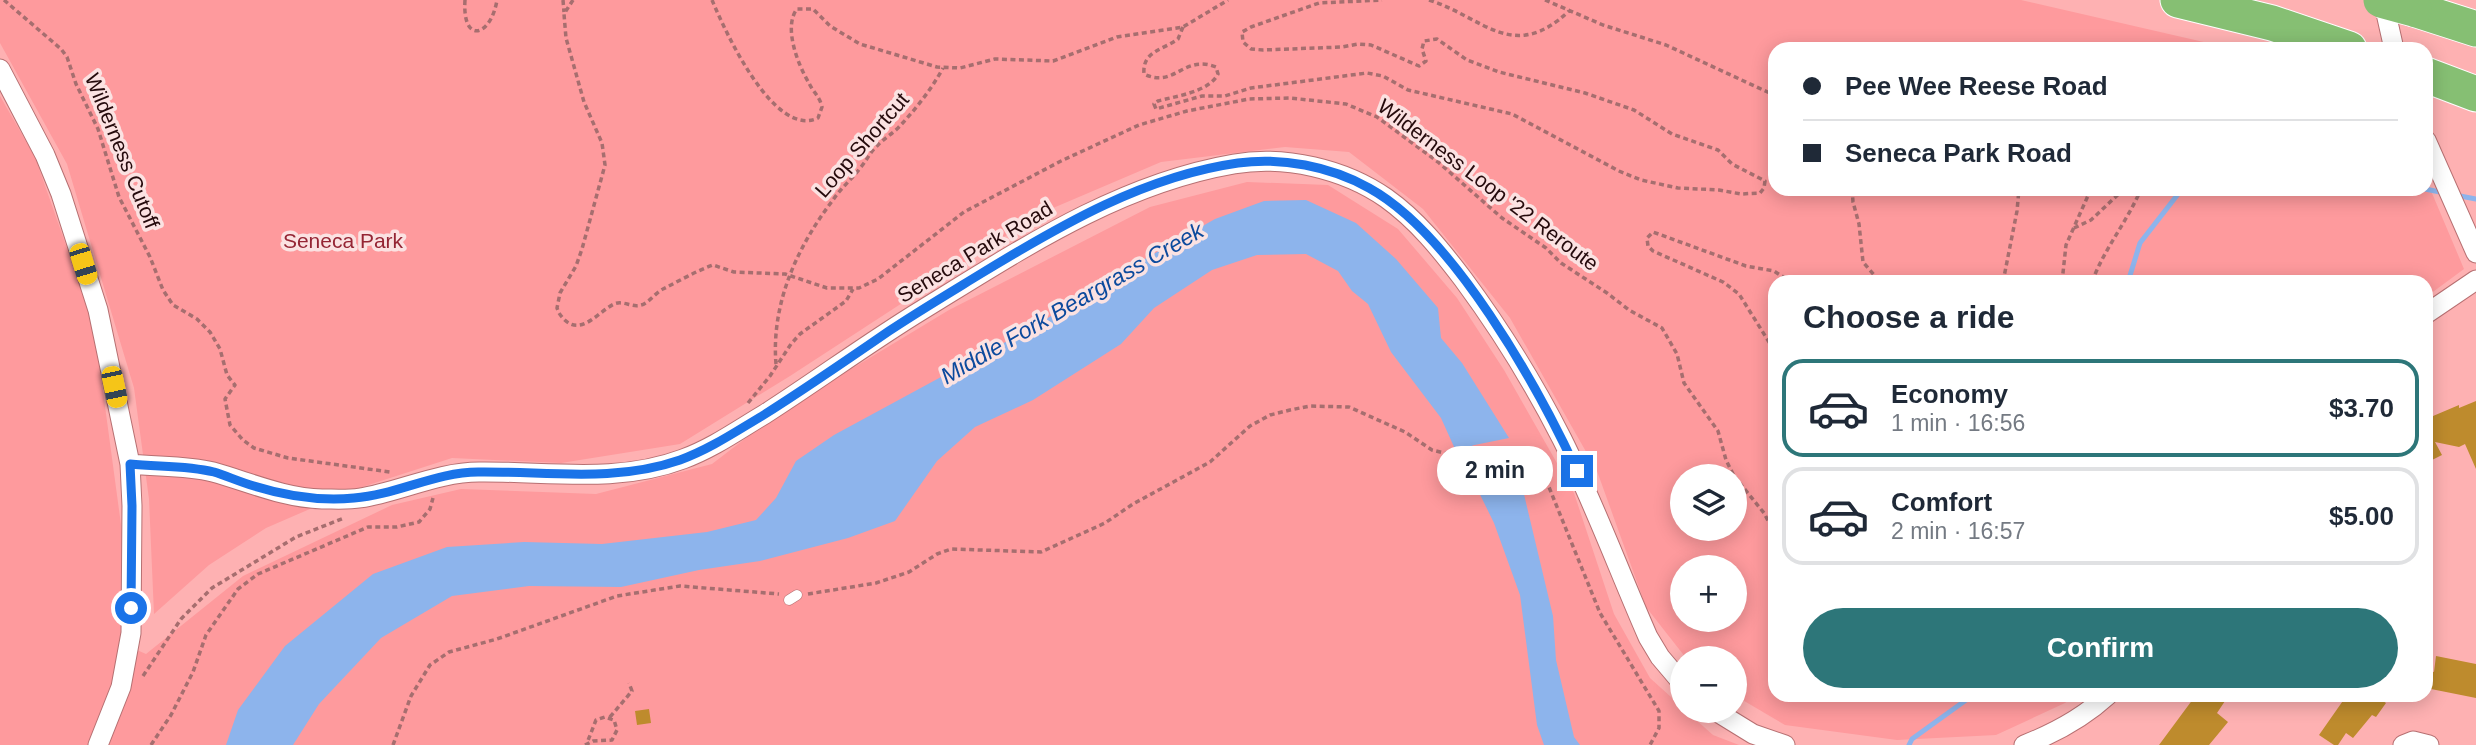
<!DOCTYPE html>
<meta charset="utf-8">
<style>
:root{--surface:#fff;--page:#f2f2f3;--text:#1f2937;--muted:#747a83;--line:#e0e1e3;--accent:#2d7679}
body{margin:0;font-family:Helvetica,sans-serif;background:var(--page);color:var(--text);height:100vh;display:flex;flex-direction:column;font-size:26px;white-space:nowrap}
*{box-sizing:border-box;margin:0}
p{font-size:23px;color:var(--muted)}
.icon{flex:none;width:38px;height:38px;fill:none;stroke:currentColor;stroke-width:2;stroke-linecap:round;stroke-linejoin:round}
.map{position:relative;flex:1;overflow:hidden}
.panel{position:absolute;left:1768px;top:275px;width:665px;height:427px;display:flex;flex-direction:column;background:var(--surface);border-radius:21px;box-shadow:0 4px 18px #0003}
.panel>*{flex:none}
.banner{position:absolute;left:1768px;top:42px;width:665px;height:154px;border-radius:21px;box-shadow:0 4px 18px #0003;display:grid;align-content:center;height:154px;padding:0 35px;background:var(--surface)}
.controls{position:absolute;left:1670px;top:464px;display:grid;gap:14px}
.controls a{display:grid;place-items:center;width:77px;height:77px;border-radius:50%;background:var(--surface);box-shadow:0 4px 18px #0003;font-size:35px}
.end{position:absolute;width:32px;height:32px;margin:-16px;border:9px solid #1a73e8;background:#fff;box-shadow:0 0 0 4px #fff}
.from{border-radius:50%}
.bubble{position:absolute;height:49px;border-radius:24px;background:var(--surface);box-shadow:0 4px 18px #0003;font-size:23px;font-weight:700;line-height:49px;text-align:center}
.car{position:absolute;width:21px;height:42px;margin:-21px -10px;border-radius:9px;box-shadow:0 0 5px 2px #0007;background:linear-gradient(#f5c518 24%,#345 0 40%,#f5c518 0 76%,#345 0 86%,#f5c518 0)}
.banner b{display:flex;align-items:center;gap:24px;height:66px;font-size:26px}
.banner b+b{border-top:2px solid var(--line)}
.banner i{width:18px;height:18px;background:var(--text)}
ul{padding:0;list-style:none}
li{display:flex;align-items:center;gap:21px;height:98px;margin:0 14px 10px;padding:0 21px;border:4px solid var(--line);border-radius:21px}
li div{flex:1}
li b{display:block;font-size:26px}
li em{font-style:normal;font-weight:700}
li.on{border-color:var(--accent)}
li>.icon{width:63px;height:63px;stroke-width:1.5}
h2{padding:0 35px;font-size:32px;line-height:84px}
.button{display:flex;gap:14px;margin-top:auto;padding:14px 35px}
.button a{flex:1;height:80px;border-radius:42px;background:var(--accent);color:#fff;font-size:28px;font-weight:700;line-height:80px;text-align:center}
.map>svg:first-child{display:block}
.green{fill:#fe9a9d;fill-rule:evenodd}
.water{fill:#8db4ec}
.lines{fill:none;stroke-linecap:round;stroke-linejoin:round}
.stream{stroke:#8db4ec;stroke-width:5}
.building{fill:#be8b2d}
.service-casing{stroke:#b77072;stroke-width:11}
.minor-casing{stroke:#b77072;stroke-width:21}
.motorway-casing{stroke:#fff;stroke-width:37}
.path{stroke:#a66e6f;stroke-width:3.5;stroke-dasharray:5 3.5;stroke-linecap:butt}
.service{stroke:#fff;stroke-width:10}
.minor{stroke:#fff;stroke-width:19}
.motorway{stroke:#86bf73;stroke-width:35}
.motorway-bridge-casing{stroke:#fff;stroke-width:37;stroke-linecap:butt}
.motorway-bridge{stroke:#86bf73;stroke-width:35}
.route{stroke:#1a73e8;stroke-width:9}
.labels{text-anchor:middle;stroke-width:7;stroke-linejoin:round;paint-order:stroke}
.street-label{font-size:21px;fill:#250a0c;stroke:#fbe2e2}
.park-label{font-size:21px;fill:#952534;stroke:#fbe2e2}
.water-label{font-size:23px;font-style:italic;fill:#0c4a9d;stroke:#fbe2e2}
</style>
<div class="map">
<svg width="2476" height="745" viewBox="0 0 2476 745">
<rect width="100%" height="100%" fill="#feb1b2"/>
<path class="green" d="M 0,0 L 2021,0 L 2234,49 L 1774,49 L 1774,189 L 2426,189 L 2426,179 L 2464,269 L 2426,297 L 2426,282 L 1774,282 L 1774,695 L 2075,695 L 2065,703 L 1996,735 L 1897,740 L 1785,725 L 1734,695 L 1734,658 L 1686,658 L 1646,607 L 1597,471 L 1510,318 L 1423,209 L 1349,152 L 1285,147 L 1161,162 L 1039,214 L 790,376 L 680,444 L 561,463 L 452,458 L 356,489 L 266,528 L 209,565 L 154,614 L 149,499 L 134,388 L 67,164 L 0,43 ZM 1682,476 L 1734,476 L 1734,528 L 1682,528 ZM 1682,567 L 1734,567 L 1734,620 L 1682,620 Z
M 0,96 L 35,157 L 94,325 L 122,532 L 121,643 L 146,654 L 243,576 L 392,505 L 461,489 L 596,494 L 712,464 L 780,412 L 949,310 L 1150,207 L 1247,182 L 1328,185 L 1398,229 L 1457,298 L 1504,370 L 1574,493 L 1614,614 L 1650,678 L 1682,707 L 1682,710 L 1686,711 L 1713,735 L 1739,745 L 0,745 Z"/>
<path class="water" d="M 1306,200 L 1356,223 L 1396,259 L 1438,308 L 1441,338 L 1462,363 L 1509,438 L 1455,449 L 1441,418 L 1391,352 L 1368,304 L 1352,291 L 1338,271 L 1306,254 L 1257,255 L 1212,270 L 1154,308 L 1121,344 L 1033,400 L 975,427 L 937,461 L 895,521 L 848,538 L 760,561 L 699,570 L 621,587 L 529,586 L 452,596 L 381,638 L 319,704 L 293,745 L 226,745 L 238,710 L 285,646 L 373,574 L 447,547 L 524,542 L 602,544 L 707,532 L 756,520 L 776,498 L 796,461 L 834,435 L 1035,326 L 1113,277 L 1215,219 L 1264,201 Z
M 1506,454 L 1520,477 L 1527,507 L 1553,616 L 1556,660 L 1574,737 L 1580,745 L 1544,745 L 1537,725 L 1520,595 L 1494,523 L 1463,460 Z"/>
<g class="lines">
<path class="stream" d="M 2425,189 L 2445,193
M 2455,195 L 2476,199
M 2128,282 L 2140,243 L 2182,189
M 1468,442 L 1477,462
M 1909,745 L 1912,739 L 1973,695"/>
</g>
<path class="building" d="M 2476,401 L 2476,469 L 2465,444 L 2459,447 L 2435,442 L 2442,455 L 2426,463 L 2426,419 L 2459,405 L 2459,408 Z
M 2436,656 L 2476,664 L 2476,698 L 2426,688 L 2430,671 L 2434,672 Z
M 2196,695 L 2229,695 L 2217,713 L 2228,722 L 2209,745 L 2159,745 Z
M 2347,695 L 2374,695 L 2386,703 L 2376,717 L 2372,715 L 2353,738 L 2346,733 L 2338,745 L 2334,745 L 2319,735 Z
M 649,709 L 651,723 L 637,725 L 635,711 Z"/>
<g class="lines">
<g class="service-casing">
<path id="service" d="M 789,600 L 797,595"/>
</g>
<g class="minor-casing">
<path id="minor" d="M 2383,0 L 2394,49
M 0,69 L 45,155 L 61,194 L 98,310 L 130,464 L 132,506 L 131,633 L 121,687 L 98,745
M 2426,140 L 2476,253
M 2426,314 L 2476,280
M 130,464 C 158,467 186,465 213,472 C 249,482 284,498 322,499 C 334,499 348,500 360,498 C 399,492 438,472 479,472 C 547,471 617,484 683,459 C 713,448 738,430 765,414 C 818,380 868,343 922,310 C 1020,250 1118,184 1234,164 C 1285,155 1344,169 1386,198 C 1417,220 1441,250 1463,279 C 1500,329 1534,384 1562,439 C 1594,503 1619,571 1648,637 L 1660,657 L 1682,683
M 1714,710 L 1753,734 L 1785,745
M 2024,745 C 2055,733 2084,717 2108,695
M 2403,745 L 2413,741 L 2429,745"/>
</g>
<g class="motorway-casing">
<path id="motorway" d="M 2178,0 L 2272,23 L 2349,49
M 2414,9 L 2476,29
M 2426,75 L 2476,94"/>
</g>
<path class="path" d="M 4,0 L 61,49 L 67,57 L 76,84 L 98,129 L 119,197 L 150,257 L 163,290 L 173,305 L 197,319 L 210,332 L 220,349 L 227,375 L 235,385 L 225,399 L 230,425 L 243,440 L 254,448 L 288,458 L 390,472
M 465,0 C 462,45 491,37 497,0
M 563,0 L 564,12
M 573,0 L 564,14 L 566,38 L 584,102 L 602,143 L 605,165 L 582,249 L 576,266 L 560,293 L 557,308 L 559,313 C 578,342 597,312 614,304 C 623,300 632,308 641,305 C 649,303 655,293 663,289 C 679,281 696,271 713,265 L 734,272 L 785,274 L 827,288 L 859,288 L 878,279 L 964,212 L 1061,161 L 1139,125 L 1187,111 L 1249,99 L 1290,98 L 1346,104 L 1377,117 L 1438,162 L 1502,218 L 1546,248 L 1561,263 L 1607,293 L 1629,310 L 1662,328 L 1677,354 L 1684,383 L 1718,431 L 1726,460 L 1734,476
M 712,0 C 725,31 774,139 818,118 L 822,107 C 820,97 813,92 809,83 C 798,65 783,27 797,9 L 813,9 L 830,26 L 860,44 L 937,67 L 960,68 L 995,59 L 1053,61 L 1117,37 L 1183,27 L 1228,0
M 1429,0 C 1483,17 1513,64 1569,11
M 1545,0 L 1603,25 L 1666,45 L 1774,95
M 1183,27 L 1178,39 C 1163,50 1142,51 1144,74 C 1175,89 1183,54 1216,67 L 1218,74 C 1209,92 1176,96 1158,101 L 1154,104 L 1156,109 L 1202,96 L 1225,96 L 1251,88 L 1367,73 L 1383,76 L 1408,90 L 1512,114 L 1619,171 L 1641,180 L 1678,188 L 1719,190 L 1741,194 L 1760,193 L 1764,188 L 1765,181 L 1732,164 L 1718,150 L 1672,134 L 1634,110 L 1585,93 L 1499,72 L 1467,60 L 1437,39 L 1424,41 L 1422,49 L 1426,61 L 1419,66 L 1371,45 L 1358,44 L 1342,47 L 1263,50 L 1251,49 L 1243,42 L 1242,32 L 1251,27 L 1319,3 L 1382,0
M 1852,189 L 1853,202 L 1859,224 L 1863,262 L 1880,282
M 2074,228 L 2091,220 L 2124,189
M 2003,282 L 2017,211 L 2019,189
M 2062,282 L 2066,245 L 2091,189
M 2092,282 C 2104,249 2127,222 2141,189
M 1774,350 L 1739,294 L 1723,282 L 1653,251 L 1648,246 L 1647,238 L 1653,232 L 1746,266 L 1774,271 L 1791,282
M 776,364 C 771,304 797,247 833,200 C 841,188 852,179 861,167 C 867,160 870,152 877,146 C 883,139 891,135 898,128 C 915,110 931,90 943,68
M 748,403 L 770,376 L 791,344 L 800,334 L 846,301 L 853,289
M 1734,476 L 1764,513 L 1774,532
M 808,594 L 876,583 L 909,572 L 937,554 L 951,549 L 1041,552 L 1105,523 L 1133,504 L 1210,462 L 1250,426 L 1270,415 L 1290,410 L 1310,406 L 1349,407 L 1405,432 L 1432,450 L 1456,456 L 1506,450 L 1526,450 L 1538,460 L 1600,613 L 1659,711 L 1659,728 L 1650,745
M 143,676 L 181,619 L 212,588 L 296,537 L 344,518
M 610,717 L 632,691 L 629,683
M 151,745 L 171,715 L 193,672 L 206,635 L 238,589 L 258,574 L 368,527 L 397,527 L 419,522 L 430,509 L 433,498
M 393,745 L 411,696 L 430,665 L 449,652 L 497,639 L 617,596 L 680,586 L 779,594
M 585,745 L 593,741 L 612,740 L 617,730 L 614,720 L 605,717 L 596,720 L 587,743"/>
<use href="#service" class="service"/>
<use href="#minor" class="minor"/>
<use href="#motorway" class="motorway"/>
<g class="motorway-bridge-casing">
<path id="motorway-bridge" d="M 2381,0 L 2414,9"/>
</g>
<use href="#motorway-bridge" class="motorway-bridge"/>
</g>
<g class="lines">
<path class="route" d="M 131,608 L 132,506 L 130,464 C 158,467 186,465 214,472 C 227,476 240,482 254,486 C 286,496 321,501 354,498 C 396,495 436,472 478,472 C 546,471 614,483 680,460 C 710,449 735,432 762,416 C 805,389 847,360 889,331 C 919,311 951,292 982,273 C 1061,225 1145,176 1238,163 C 1281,157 1330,166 1369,188 C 1453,234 1537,385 1577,471"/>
</g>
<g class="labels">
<g class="street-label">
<text transform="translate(862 145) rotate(-49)" y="7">Loop Shortcut</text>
<text transform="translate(122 151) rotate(68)" y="7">Wilderness Cutoff</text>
<text transform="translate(1488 185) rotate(37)" y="7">Wilderness Loop '22 Reroute</text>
<text transform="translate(975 252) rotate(-31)" y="7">Seneca Park Road</text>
</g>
<g class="park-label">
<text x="343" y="248">Seneca Park</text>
</g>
<g class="water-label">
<text transform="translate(1072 303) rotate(-30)" y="8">Middle Fork Beargrass Creek</text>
</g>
</g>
</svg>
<div class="controls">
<a><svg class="icon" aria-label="layers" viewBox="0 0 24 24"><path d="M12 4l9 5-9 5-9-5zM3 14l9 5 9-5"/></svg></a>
<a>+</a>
<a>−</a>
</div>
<i class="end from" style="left:131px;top:608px"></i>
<i class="end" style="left:1577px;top:471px"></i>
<div class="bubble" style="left:1437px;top:446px;width:116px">2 min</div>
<i class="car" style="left:83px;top:264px;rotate:163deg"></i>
<i class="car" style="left:114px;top:387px;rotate:168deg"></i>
<div class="banner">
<b><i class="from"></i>Pee Wee Reese Road</b>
<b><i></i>Seneca Park Road</b>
</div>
<section class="panel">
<h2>Choose a ride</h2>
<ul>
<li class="on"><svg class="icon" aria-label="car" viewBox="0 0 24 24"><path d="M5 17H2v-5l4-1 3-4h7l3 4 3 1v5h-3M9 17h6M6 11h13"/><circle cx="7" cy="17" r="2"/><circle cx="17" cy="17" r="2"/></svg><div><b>Economy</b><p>1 min · 16:56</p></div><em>$3.70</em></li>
<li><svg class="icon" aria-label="car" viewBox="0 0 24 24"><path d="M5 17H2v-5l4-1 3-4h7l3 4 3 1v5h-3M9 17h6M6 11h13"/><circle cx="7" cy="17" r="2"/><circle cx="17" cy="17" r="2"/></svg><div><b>Comfort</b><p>2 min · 16:57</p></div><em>$5.00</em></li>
</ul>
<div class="button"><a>Confirm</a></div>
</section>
</div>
